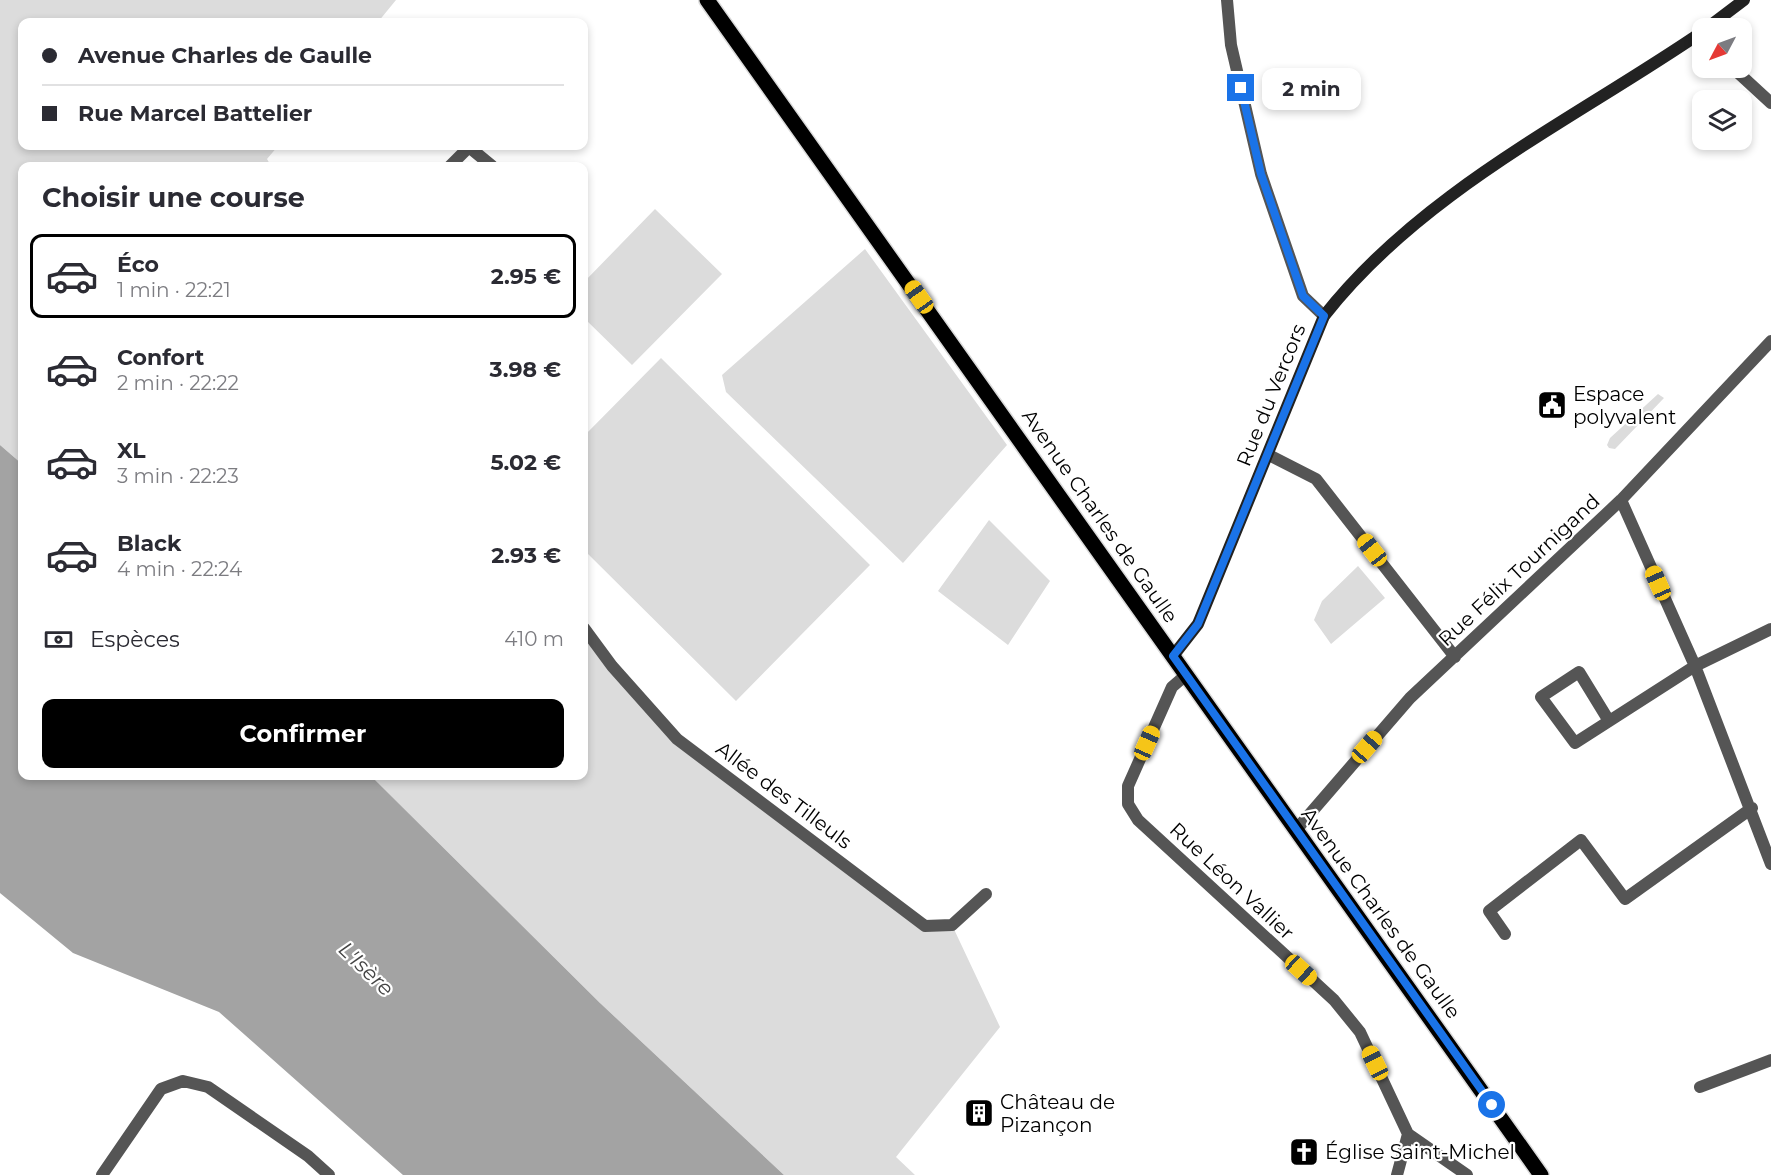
<!DOCTYPE html>
<html lang="fr">
<meta charset="utf-8">
<style>
:root{--surface:#fff;--page:#f2f2f3;--text:#2b2b33;--muted:#7c7c81;--line:#e1e1e2;--accent:#000}
body{margin:0;font-family:Montserrat,sans-serif;background:var(--page);color:var(--text);height:100vh;display:flex;flex-direction:column;font-size:22px;white-space:nowrap}
*{box-sizing:border-box;margin:0}
p{font-size:20px;color:var(--muted)}
.icon{flex:none;width:33px;height:33px;fill:none;stroke:currentColor;stroke-width:2;stroke-linecap:round;stroke-linejoin:round}
.map{position:relative;flex:1;overflow:hidden}
.sheet{position:absolute;left:18px;top:162px;width:570px;height:618px;display:flex;flex-direction:column;background:var(--surface);border-radius:12px;box-shadow:0 3px 9px #0003}
.sheet>*{flex:none}
.banner{position:absolute;left:18px;top:18px;width:570px;height:132px;border-radius:12px;box-shadow:0 3px 9px #0003;display:grid;align-content:center;height:132px;padding:0 24px;background:var(--surface)}
.needle{width:39px;rotate:229deg}
.buttons{position:absolute;left:1692px;top:18px;display:grid;gap:12px}
.buttons a{display:grid;place-items:center;width:60px;height:60px;border-radius:12px;background:var(--surface);box-shadow:0 3px 9px #0003;font-size:30px}
.end{position:absolute;width:27px;height:27px;margin:-14px;border:8px solid #1a73e8;background:#fff;box-shadow:0 0 0 3px #fff}
.from{border-radius:50%}
.bubble{position:absolute;height:42px;border-radius:12px;background:var(--surface);box-shadow:0 3px 9px #0003;font-size:20px;font-weight:700;line-height:42px;text-align:center}
.car{position:absolute;width:18px;height:36px;margin:-18px -9px;border-radius:8px;box-shadow:0 0 4px 2px #0007;background:linear-gradient(#f5c518 24%,#345 0 40%,#f5c518 0 76%,#345 0 86%,#f5c518 0)}
.banner b{display:flex;align-items:center;gap:21px;height:57px;font-size:22px}
.banner b+b{border-top:2px solid var(--line)}
.banner i{width:15px;height:15px;background:var(--text)}
ul{padding:0;list-style:none}
li{display:flex;align-items:center;gap:18px;height:84px;margin:0 12px 9px;padding:0 12px;border:3px solid transparent;border-radius:12px}
li div{flex:1}
li b{display:block;font-size:22px}
li em{font-style:normal;font-weight:700}
li.on{border-color:var(--accent)}
li>.icon{width:54px;height:54px;stroke-width:1.5}
h2{padding:0 24px;font-size:27px;line-height:72px}
.pay{display:flex;align-items:center;gap:15px;height:66px;padding:0 24px;font-size:22px}
.pay p{margin-inline-start:auto}
.cta{display:flex;gap:12px;margin-top:auto;padding:12px 24px}
.cta a{flex:1;height:69px;border-radius:12px;background:var(--accent);color:#fff;font-size:24px;font-weight:700;line-height:69px;text-align:center}
.map>svg:first-child{display:block}
.green{fill:#dcdcdc}
.water{fill:#a3a3a3}
.lines{fill:none;stroke-linecap:round;stroke-linejoin:round}
.primary-casing{stroke:#dbdbdb;stroke-width:18}
.street{stroke:#555;stroke-width:12}
.secondary{stroke:#222;stroke-width:12}
.primary{stroke:#000;stroke-width:15}
.route{stroke:#1a73e8;stroke-width:8}
.labels{text-anchor:middle;stroke-width:4.5;stroke-linejoin:round;paint-order:stroke}
.poi-label{font-size:20px;fill:#000;stroke:#fff;text-anchor:start}
.street-label{font-size:20px;fill:#000;stroke:#fff}
.water-label{font-size:21px;font-style:italic;fill:#444;stroke:#fff}
</style>
<div class="map">
<svg width="1771" height="1175" viewBox="0 0 1771 1175">
<rect width="100%" height="100%" fill="#fff"/>
<path class="green" d="M 0,0 L 396,0 L 378,22 L 22,22 L 22,146 L 278,146 L 267,159 L 271,166 L 22,166 L 22,464 L 0,445 Z
M 655,209 L 722,274 L 632,365 L 584,318 L 584,282 Z
M 865,249 L 1007,445 L 903,563 L 726,392 L 722,375 Z
M 661,358 L 870,565 L 736,701 L 584,550 L 584,436 Z
M 1658,394 L 1664,398 L 1615,449 L 1609,448 L 1607,445 L 1610,438 Z
M 989,520 L 1050,581 L 1008,645 L 938,591 Z
M 1358,566 L 1385,598 L 1331,644 L 1314,620 L 1322,601 Z
M 584,628 L 677,739 L 925,926 L 952,925 L 1000,1027 L 896,1157 L 915,1175 L 784,1175 L 600,1003 L 371,776 L 584,776 Z"/>
<path class="water" d="M 0,445 L 22,464 L 22,776 L 371,776 L 600,1003 L 784,1175 L 403,1175 L 219,1012 L 73,953 L 0,893 Z"/>
<g class="lines">
<g class="primary-casing">
<path id="primary" d="M 707,0 L 1541,1175"/>
</g>
<path class="street" d="M 1227,0 L 1231,45 L 1261,174 L 1303,296 L 1324,316
M 1733,68 L 1771,103
M 450,166 L 469,147 L 492,166
M 1269,455 L 1316,479 L 1455,657
M 1621,500 L 1695,666 L 1771,864
M 584,628 L 612,666 L 677,739 L 925,926 L 952,925 L 986,894
M 1186,675 L 1172,687 L 1128,786 L 1128,804 L 1138,820 L 1334,1000 L 1360,1032 L 1408,1134 L 1467,1175
M 1609,721 L 1579,672 L 1541,697 L 1575,743 L 1695,666 L 1771,629
M 1296,830 L 1410,698 L 1621,500 L 1771,341
M 1505,934 L 1489,911 L 1581,840 L 1625,899 L 1752,808
M 1700,1087 L 1771,1060
M 102,1175 L 161,1089 L 183,1081 L 208,1087 L 308,1156 L 329,1175
M 1397,1175 L 1408,1134"/>
<path class="secondary" d="M 1707,28 L 1744,0
M 1173,656 L 1198,624 L 1324,316 C 1422,191 1573,120 1702,32"/>
<use href="#primary" class="primary"/>
</g>
<g class="lines">
<path class="route" d="M 1241,88 L 1261,174 L 1303,296 L 1324,316 L 1198,624 L 1173,656 L 1492,1105"/>
</g>
<defs>
<g id="civic-square" transform="scale(1.5)"><rect x="-9" y="-9" width="18" height="18" rx="4" fill="#000" stroke="#fff"/><path d="M-.6-6.5H3V-4.5H.6V-3L4-1V1h2V6H-6V1h2V-1L-.6-3ZM-1.2 2.5V6h2.4V2.5Z" fill="#fff"/></g>
<g id="building-square" transform="scale(1.5)"><rect x="-9" y="-9" width="18" height="18" rx="4" fill="#000" stroke="#fff"/><path d="M-4-6H4V6H1V3H-1V6H-4ZM-2.5-4.3h1.7v1.8h-1.7ZM.8-4.3h1.7v1.8H.8ZM-2.5-1h1.7V.8h-1.7ZM.8-1h1.7V.8H.8Z" fill="#fff"/></g>
<g id="church-square" transform="scale(1.5)"><rect x="-9" y="-9" width="18" height="18" rx="4" fill="#000" stroke="#fff"/><path d="M-1.2-6h2.4v3.5h3.3v2.4h-3.3V6h-2.4V-.1h-3.3v-2.4h3.3Z" fill="#fff"/></g>
</defs>
<g fill-rule="evenodd">
<use href="#civic-square" x="1552" y="405"/>
<use href="#building-square" x="979" y="1113"/>
<use href="#church-square" x="1304" y="1152"/>
</g>
<g class="labels">
<g class="poi-label">
<text x="1573" y="401">Espace<tspan x="1573" dy="23">polyvalent</tspan></text>
<text x="1000" y="1109">Château de<tspan x="1000" dy="23">Pizançon</tspan></text>
<text x="1325" y="1159">Église Saint-Michel</text>
</g>
<g class="street-label">
<text transform="translate(1271 395) rotate(-68)" y="7">Rue du Vercors</text>
<text transform="translate(1100 516) rotate(55)" y="7">Avenue Charles de Gaulle</text>
<text transform="translate(1519 570) rotate(-43)" y="7">Rue Félix Tournigand</text>
<text transform="translate(784 795) rotate(37)" y="7">Allée des Tilleuls</text>
<text transform="translate(1232 881) rotate(43)" y="7">Rue Léon Vallier</text>
<text transform="translate(1381 913) rotate(54)" y="7">Avenue Charles de Gaulle</text>
</g>
<g class="water-label">
<text transform="translate(366 969) rotate(44)" y="7">L'Isère</text>
</g>
</g>
</svg>
<div class="buttons">
<a><svg class="needle" viewBox="-14 -14 28 28"><path d="M0-13l5 13h-10z" fill="#e53935"/><path d="M0 13l5-13h-10z" fill="#7c7c81"/></svg></a>
<a><svg class="icon" aria-label="layers" viewBox="0 0 24 24"><path d="M12 4l9 5-9 5-9-5zM3 14l9 5 9-5"/></svg></a>
</div>
<i class="end from" style="left:1492px;top:1105px"></i>
<i class="end" style="left:1241px;top:88px"></i>
<div class="bubble" style="left:1262px;top:68px;width:99px">2 min</div>
<i class="car" style="left:919px;top:297px;rotate:325deg"></i>
<i class="car" style="left:1372px;top:550px;rotate:322deg"></i>
<i class="car" style="left:1658px;top:583px;rotate:336deg"></i>
<i class="car" style="left:1147px;top:743px;rotate:24deg"></i>
<i class="car" style="left:1367px;top:747px;rotate:41deg"></i>
<i class="car" style="left:1301px;top:970px;rotate:132deg"></i>
<i class="car" style="left:1375px;top:1063px;rotate:334deg"></i>
<div class="banner">
<b><i class="from"></i>Avenue Charles de Gaulle</b>
<b><i></i>Rue Marcel Battelier</b>
</div>
<section class="sheet">
<h2>Choisir une course</h2>
<ul>
<li class="on"><svg class="icon" aria-label="car" viewBox="0 0 24 24"><path d="M5 17H2v-5l4-1 3-4h7l3 4 3 1v5h-3M9 17h6M6 11h13"/><circle cx="7" cy="17" r="2"/><circle cx="17" cy="17" r="2"/></svg><div><b>Éco</b><p>1 min · 22:21</p></div><em>2.95 €</em></li>
<li><svg class="icon" aria-label="car" viewBox="0 0 24 24"><path d="M5 17H2v-5l4-1 3-4h7l3 4 3 1v5h-3M9 17h6M6 11h13"/><circle cx="7" cy="17" r="2"/><circle cx="17" cy="17" r="2"/></svg><div><b>Confort</b><p>2 min · 22:22</p></div><em>3.98 €</em></li>
<li><svg class="icon" aria-label="car" viewBox="0 0 24 24"><path d="M5 17H2v-5l4-1 3-4h7l3 4 3 1v5h-3M9 17h6M6 11h13"/><circle cx="7" cy="17" r="2"/><circle cx="17" cy="17" r="2"/></svg><div><b>XL</b><p>3 min · 22:23</p></div><em>5.02 €</em></li>
<li><svg class="icon" aria-label="car" viewBox="0 0 24 24"><path d="M5 17H2v-5l4-1 3-4h7l3 4 3 1v5h-3M9 17h6M6 11h13"/><circle cx="7" cy="17" r="2"/><circle cx="17" cy="17" r="2"/></svg><div><b>Black</b><p>4 min · 22:24</p></div><em>2.93 €</em></li>
</ul>
<div class="pay"><svg class="icon" aria-label="cash" viewBox="0 0 24 24"><path d="M3 7h18v10H3z"/><circle cx="12" cy="12" r="2"/></svg>Espèces<p>410 m</p></div>
<div class="cta"><a>Confirmer</a></div>
</section>
</div>
